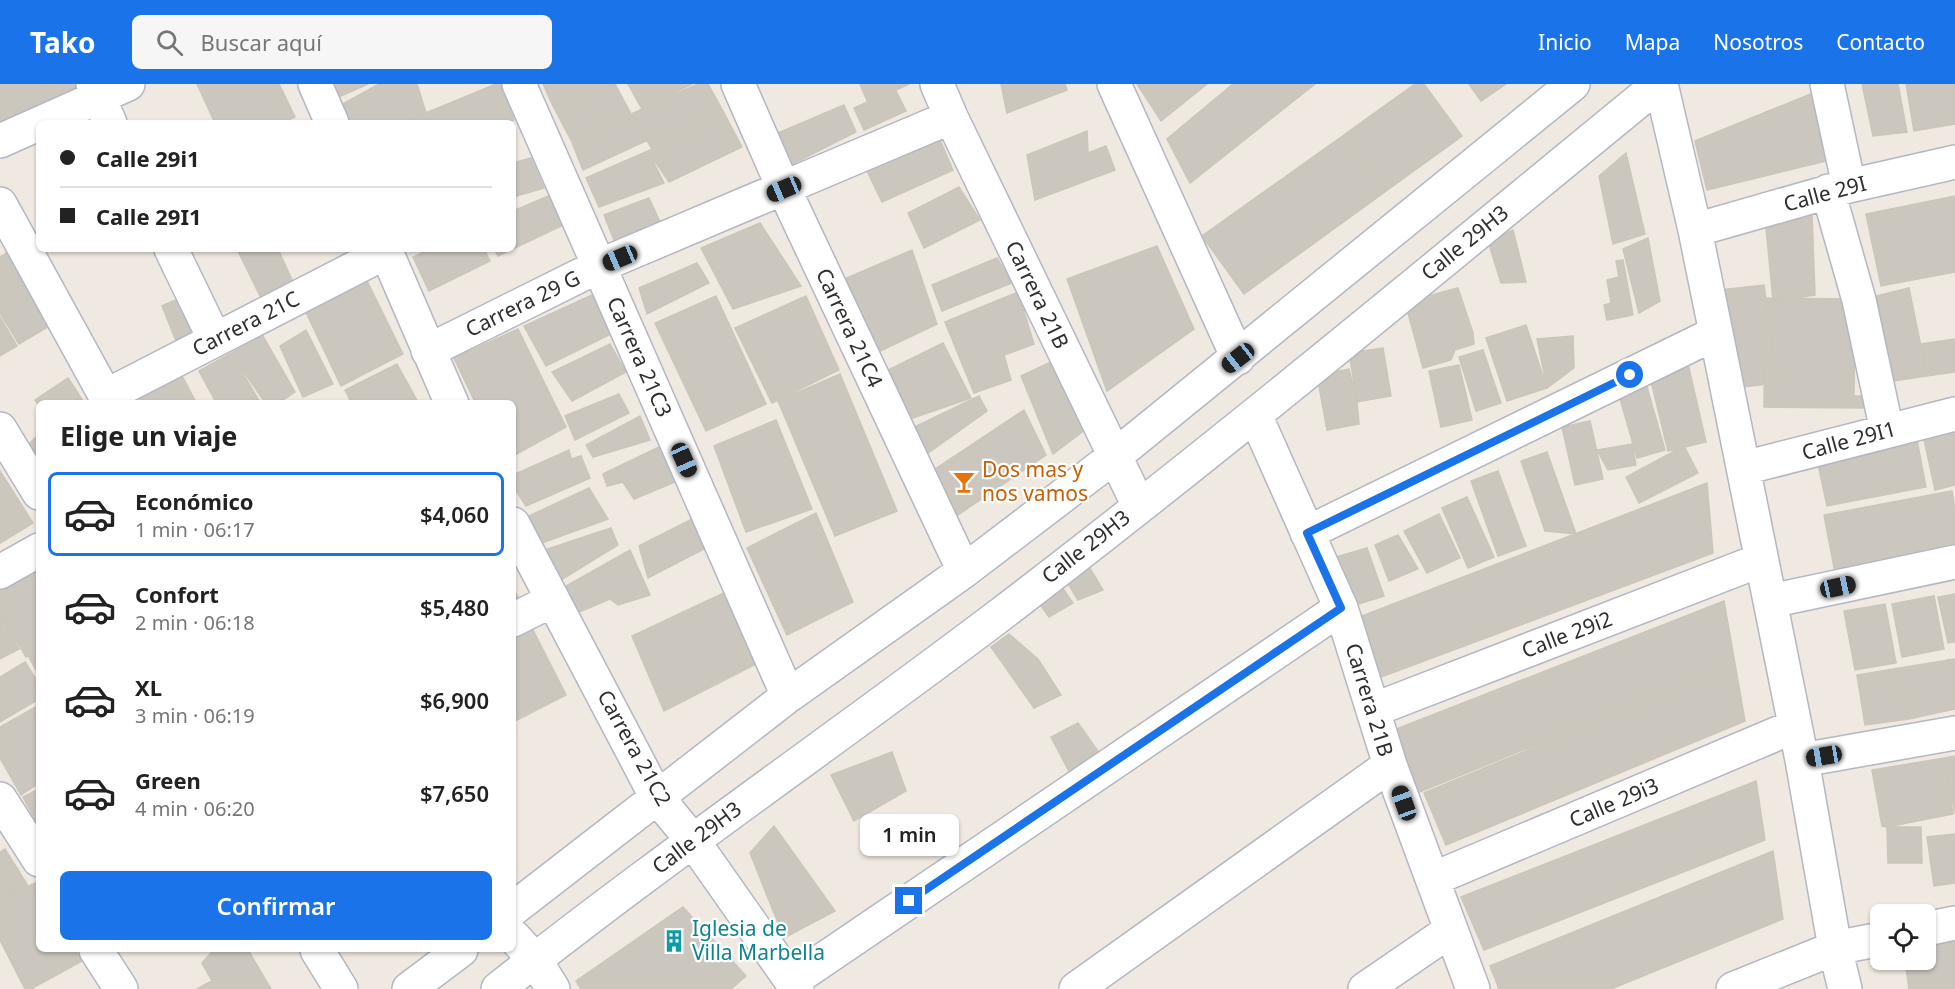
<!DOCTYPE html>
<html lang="es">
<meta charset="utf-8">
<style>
:root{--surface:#fff;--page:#f6f6f6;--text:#222;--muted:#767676;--line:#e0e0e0;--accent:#1a73e8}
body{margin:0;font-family:"Noto Sans",sans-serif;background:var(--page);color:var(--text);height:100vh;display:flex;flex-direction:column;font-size:22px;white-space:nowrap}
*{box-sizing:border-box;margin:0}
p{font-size:20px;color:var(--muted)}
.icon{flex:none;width:33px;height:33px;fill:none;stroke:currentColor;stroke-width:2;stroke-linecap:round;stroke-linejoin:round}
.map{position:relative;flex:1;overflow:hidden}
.side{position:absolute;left:36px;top:316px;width:480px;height:552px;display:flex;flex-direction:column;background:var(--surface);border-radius:9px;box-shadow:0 2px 4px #0004}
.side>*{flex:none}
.top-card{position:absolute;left:36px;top:36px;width:480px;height:132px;border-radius:9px;box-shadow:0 2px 4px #0004;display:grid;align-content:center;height:132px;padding:0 24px;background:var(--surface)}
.tools{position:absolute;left:1870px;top:820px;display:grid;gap:12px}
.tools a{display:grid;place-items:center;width:66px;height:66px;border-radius:9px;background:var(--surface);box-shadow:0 2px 4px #0004;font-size:30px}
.end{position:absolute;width:27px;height:27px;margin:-14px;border:8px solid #1a73e8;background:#fff;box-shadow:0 0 0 3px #fff}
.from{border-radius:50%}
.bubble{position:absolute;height:42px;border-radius:9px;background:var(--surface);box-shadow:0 2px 4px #0004;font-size:20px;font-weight:600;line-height:42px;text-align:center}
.car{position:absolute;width:18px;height:36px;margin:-18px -9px;border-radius:8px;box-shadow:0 0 4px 2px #0007;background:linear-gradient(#222 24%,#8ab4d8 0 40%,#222 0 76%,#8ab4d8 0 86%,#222 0)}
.top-card b{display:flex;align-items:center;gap:21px;height:57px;font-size:22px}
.top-card b+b{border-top:2px solid var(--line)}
.top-card i{width:15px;height:15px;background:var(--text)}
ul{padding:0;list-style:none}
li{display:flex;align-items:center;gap:18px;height:84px;margin:0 12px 9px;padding:0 12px;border:3px solid transparent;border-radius:9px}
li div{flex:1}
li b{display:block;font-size:22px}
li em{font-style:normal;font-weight:600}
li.on{border-color:var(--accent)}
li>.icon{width:54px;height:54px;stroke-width:1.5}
h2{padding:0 24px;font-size:27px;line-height:72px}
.cta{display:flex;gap:12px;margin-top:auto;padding:12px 24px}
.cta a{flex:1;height:69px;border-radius:9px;background:var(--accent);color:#fff;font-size:24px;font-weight:600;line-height:69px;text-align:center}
header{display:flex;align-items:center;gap:36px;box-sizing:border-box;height:84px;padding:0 30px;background:var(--accent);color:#fff}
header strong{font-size:28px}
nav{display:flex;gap:33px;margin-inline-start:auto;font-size:21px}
.search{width:420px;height:54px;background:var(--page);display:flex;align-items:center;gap:15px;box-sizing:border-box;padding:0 21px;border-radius:9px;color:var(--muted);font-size:22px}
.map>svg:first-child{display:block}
.building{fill:#cbc7bf;stroke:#cbc5ba;stroke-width:1.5}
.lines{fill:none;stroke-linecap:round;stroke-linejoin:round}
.minor-casing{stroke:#b4b7c1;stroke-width:36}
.minor{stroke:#fff;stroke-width:33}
.route{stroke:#1a73e8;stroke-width:8}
.labels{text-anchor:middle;stroke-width:4.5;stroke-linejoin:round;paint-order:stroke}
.street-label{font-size:21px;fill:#2e2e2e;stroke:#fff}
.food-label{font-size:21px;fill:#c56008;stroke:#fff;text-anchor:start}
.culture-label{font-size:21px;fill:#0d838f;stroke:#fff;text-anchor:start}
</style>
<header>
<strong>Tako</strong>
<div class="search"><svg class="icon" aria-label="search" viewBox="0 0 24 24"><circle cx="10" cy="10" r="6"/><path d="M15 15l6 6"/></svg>Buscar aquí</div>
<nav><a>Inicio</a><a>Mapa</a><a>Nosotros</a><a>Contacto</a></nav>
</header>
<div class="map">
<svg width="1955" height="905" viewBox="0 0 1955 905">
<rect width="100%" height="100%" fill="#efe9e1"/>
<path class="building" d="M 3,0 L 47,0 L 58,22 L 0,47 L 0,1 Z
M 48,0 L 84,0 L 86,5 L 55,16 Z
M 197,0 L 279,0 L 295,33 L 282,39 L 215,39 Z
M 327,0 L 368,0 L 334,15 Z
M 379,0 L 417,0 L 426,29 L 407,39 L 347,39 L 339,22 Z
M 496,0 L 500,0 L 514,36 L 508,39 L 431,39 L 426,29 Z
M 543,0 L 613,0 L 553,22 Z
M 615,0 L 631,30 L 571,56 L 553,22 Z
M 628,0 L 692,0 L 642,25 Z
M 698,0 L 708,0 L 724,29 L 652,65 L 631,30 Z
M 860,0 L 909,0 L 868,19 Z
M 1001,0 L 1065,0 L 1067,6 L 1007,29 Z
M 1137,0 L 1207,0 L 1161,37 Z
M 1233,0 L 1315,0 L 1190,99 L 1167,55 Z
M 1415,0 L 1424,0 L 1462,52 L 1386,107 L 1344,51 Z
M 1469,0 L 1506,0 L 1481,17 Z
M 1862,0 L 1898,0 L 1907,48 L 1873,52 Z
M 1906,0 L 1955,0 L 1955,40 L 1914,47 Z
M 895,5 L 906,27 L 864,46 L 854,24 Z
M 1813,9 L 1826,77 L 1707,106 L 1695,57 Z
M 844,21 L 856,48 L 785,84 L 771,52 Z
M 426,29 L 431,39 L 407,39 Z
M 724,29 L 742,63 L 669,98 L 648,67 Z
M 631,30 L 648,56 L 583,86 L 571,56 Z
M 1087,47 L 1088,69 L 1106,62 L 1115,86 L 1035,116 L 1027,71 Z
M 1344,51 L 1386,107 L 1244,210 L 1202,152 Z
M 940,56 L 953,86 L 882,118 L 867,87 Z
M 648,67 L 664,99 L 599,123 L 586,94 Z
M 1626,69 L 1645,150 L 1613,160 L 1599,92 Z
M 531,74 L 544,104 L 513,113 L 513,79 Z
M 959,103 L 980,136 L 924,164 L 908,129 Z
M 553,110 L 563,141 L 498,172 L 494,165 L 513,165 L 513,127 Z
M 1955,112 L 1955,188 L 1881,202 L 1866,130 Z
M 649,114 L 663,144 L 616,161 L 604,131 Z
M 1812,130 L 1815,211 L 1773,217 L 1766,143 Z
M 760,139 L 801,202 L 733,225 L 701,164 Z
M 1513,146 L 1526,198 L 1501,199 L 1488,157 Z
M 1648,154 L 1660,217 L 1639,229 L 1623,165 Z
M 1157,162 L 1194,245 L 1107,307 L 1067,195 Z
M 237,165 L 278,165 L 292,196 L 260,212 Z
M 431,165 L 484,165 L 490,177 L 429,207 L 413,173 Z
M 912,166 L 937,240 L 872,271 L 840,197 Z
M 8,168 L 51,241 L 19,260 L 0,229 L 0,173 Z
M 997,174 L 1012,199 L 942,227 L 932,201 Z
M 1623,176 L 1633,231 L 1607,236 L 1604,221 L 1611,219 L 1607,196 L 1619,193 L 1616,177 Z
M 697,179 L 709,199 L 647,230 L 639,204 Z
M 366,195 L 403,270 L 341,302 L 304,224 Z
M 1764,201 L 1777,299 L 1733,304 L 1720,206 Z
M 1458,204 L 1473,249 L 1474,260 L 1455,266 L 1451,276 L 1423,284 L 1405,218 Z
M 1909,204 L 1927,292 L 1887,298 L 1871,226 L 1877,212 Z
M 1018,208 L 1034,260 L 1004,271 L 1011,296 L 974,309 L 945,238 Z
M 592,211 L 613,249 L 546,282 L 524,242 Z
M 716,212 L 766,320 L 706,347 L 655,239 Z
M 806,212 L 839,286 L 772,319 L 735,244 Z
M 180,214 L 199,244 L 176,257 L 162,222 Z
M 1765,214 L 1855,215 L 1854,312 L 1868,312 L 1868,324 L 1764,323 Z
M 0,233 L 17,262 L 0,272 Z
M 1526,241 L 1547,304 L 1507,317 L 1486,254 Z
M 518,245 L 566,343 L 513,372 L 513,320 L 476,320 L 454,274 Z
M 306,246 L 333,300 L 303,313 L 280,262 Z
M 263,252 L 295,308 L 277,320 L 266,320 L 231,269 Z
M 1573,252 L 1574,284 L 1547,304 L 1537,255 Z
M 1955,255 L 1955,288 L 1927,292 L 1922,260 Z
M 943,259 L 971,314 L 904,337 L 880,290 Z
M 610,260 L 626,288 L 572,317 L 552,288 Z
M 1383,264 L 1391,312 L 1357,318 L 1349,269 Z
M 1483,266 L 1501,319 L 1476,327 L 1459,273 Z
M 231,269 L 261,320 L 217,320 L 199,287 Z
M 1686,271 L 1706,358 L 1668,367 L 1649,289 Z
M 1053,277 L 1086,345 L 1053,370 L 1021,292 Z
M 397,280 L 419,320 L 352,320 L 345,306 Z
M 1459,281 L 1472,336 L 1441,343 L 1429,287 Z
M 1349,285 L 1357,318 L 1359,340 L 1327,346 L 1317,291 Z
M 181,290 L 197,320 L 142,320 L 136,309 Z
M 840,290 L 897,427 L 835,452 L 778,317 Z
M 68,294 L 83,317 L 80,320 L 39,320 L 39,322 L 35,316 Z
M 1647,303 L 1665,366 L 1637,374 L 1619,311 Z
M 619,310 L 629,329 L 575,356 L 565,332 Z
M 979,312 L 987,327 L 921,374 L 908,346 Z
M 1024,326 L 1046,371 L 949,437 L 932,387 Z
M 640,332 L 650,356 L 593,373 L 586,361 Z
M 776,336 L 812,425 L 746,448 L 714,362 Z
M 1590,337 L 1603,395 L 1575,401 L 1562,343 Z
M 1955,339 L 1955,401 L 1935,406 L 1922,346 Z
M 39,350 L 39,379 L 30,359 Z
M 1916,351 L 1926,403 L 1827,422 L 1816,371 Z
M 1632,360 L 1636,381 L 1608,386 L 1597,366 Z
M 661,362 L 680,396 L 634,415 L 623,398 L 607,402 L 603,390 Z
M 1684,362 L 1698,389 L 1639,419 L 1626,393 Z
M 569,366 L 571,375 L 581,372 L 590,394 L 526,422 L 513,402 L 513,391 Z
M 1547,368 L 1576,450 L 1545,447 L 1521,377 Z
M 0,387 L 33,439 L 0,459 Z
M 1498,387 L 1526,462 L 1498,472 L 1471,397 Z
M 1707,399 L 1713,469 L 1373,596 L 1349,537 Z
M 589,404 L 608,435 L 539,460 L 529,432 Z
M 1952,407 L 1955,426 L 1955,467 L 1835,489 L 1824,431 Z
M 1467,413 L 1494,473 L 1468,484 L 1442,424 Z
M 816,429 L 853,518 L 787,551 L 747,464 Z
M 1439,430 L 1460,474 L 1427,489 L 1404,447 Z
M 694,434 L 708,463 L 648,494 L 639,462 Z
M 611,444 L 618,461 L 561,496 L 542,467 Z
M 1398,451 L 1418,485 L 1389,497 L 1375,461 Z
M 1367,464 L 1384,512 L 1352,522 L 1333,474 Z
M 630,466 L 650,511 L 618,521 L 610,515 L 572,531 L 559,506 Z
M 39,476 L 39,566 L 26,573 L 0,529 L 0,500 Z
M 1086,478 L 1103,506 L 1078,516 L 1064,493 Z
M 1057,496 L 1073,519 L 1049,533 L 1034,512 Z
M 513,504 L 523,522 L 513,526 Z
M 730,506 L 762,577 L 664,627 L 632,552 Z
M 1955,510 L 1955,558 L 1948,559 L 1938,513 Z
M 1934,512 L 1944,565 L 1902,573 L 1892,520 Z
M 1724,517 L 1735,580 L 1417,709 L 1394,646 Z
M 1885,520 L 1896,579 L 1855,586 L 1844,527 Z
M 0,531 L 19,565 L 0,575 Z
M 530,540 L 566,611 L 513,638 L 513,549 Z
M 1009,550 L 1038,575 L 1061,611 L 1034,624 L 991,563 Z
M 39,568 L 39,592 L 29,573 Z
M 1955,575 L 1955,611 L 1948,576 Z
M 1948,576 L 1955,611 L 1955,625 L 1908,635 L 1899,584 Z
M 25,578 L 39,600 L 39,615 L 0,638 L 0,593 Z
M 1735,580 L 1745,637 L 1446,761 L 1424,709 Z
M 1899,584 L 1908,635 L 1865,641 L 1857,591 Z
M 39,621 L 39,699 L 21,711 L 0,674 L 0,643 Z
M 1078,639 L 1100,670 L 1070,689 L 1051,653 Z
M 892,668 L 906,707 L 854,737 L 831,691 Z
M 1955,672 L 1955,729 L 1944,674 Z
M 1944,674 L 1953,730 L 1887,743 L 1882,742 L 1872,686 Z
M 1756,697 L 1765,756 L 1484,866 L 1461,813 Z
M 39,705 L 39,741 L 38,741 L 23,713 Z
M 774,742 L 835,827 L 784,854 L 750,769 Z
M 1887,743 L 1921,743 L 1922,779 L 1888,779 Z
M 1955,750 L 1955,799 L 1934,802 L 1927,753 Z
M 5,765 L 28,802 L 0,816 L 0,768 Z
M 1773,767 L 1783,835 L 1611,905 L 1499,905 L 1490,882 Z
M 5,768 L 25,799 L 0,813 L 0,771 Z
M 35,799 L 39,806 L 39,866 L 75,866 L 82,877 L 31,905 L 25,905 L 0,856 L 0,816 Z
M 683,823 L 746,892 L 731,905 L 581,905 L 576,897 Z
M 1955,848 L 1955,905 L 1909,905 L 1905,876 L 1926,876 L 1926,852 Z
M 218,866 L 248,866 L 271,905 L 197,905 L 212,897 L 202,879 L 212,868 Z"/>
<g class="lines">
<g class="minor-casing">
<path id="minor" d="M 93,0 L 110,39
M 315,0 L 332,39
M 519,0 L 788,612
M 738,0 L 784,105 L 964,487
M 937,0 L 951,33 L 1139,422
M 1114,0 L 1238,274
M 1661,0 L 1695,146 L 1716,249 L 1802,676 L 1835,864 L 1845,905
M 1827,0 L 1849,102
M 0,57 L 128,0
M 1828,107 L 1859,216 L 1887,347
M 0,120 L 110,320
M 1695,146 L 1849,102 L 1955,78
M 171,165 L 215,256
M 385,165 L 452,320
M 428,267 L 599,182 L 951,33
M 106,312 L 386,168
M 1255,331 L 1341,524 L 1390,681 L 1473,905
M 0,345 L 39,409
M 1744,384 L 1955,330
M 513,440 L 656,712 L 693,757 L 797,905
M 1307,449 L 1716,249
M 0,488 L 39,466
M 1770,517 L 1955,478
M 513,536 L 553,516
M 1373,626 L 1761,476
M 1802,676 L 1955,649
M 0,715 L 39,776
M 1433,795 L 1795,642
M 513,825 L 788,612 L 964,487 L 1115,372 L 1573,0
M 1926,845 L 1955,839
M 513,852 L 535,876 L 553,905
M 96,866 L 121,905
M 317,866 L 341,905
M 792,897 L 1341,524
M 409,905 L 461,866
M 498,905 C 660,776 831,659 996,534 C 1222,362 1439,180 1659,0
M 1076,905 L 1390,681
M 1365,905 L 1451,846
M 1733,905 L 1835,864 L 1881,855"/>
</g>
<use href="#minor" class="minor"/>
</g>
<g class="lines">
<path class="route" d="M 909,817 L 1341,524 L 1307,449 L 1630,291"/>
</g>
<defs>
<g id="bar-bare" transform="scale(1.8)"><path d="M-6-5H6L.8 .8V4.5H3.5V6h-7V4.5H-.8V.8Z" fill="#e8710a" stroke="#fff" stroke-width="2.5" paint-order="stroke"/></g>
<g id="building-bare" transform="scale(1.8)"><path d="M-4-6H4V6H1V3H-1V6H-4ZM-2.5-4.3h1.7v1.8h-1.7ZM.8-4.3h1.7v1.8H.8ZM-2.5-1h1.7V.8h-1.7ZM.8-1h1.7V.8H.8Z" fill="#0f9aa8" stroke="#fff" stroke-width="2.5" paint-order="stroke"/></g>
</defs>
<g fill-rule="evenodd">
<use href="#bar-bare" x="964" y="398"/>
<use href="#building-bare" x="674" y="857"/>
</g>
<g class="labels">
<g class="street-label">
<text transform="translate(1825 110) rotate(-15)" y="7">Calle 29I</text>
<text transform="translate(1465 159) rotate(-39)" y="7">Calle 29H3</text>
<text transform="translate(1037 211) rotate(64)" y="7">Carrera 21B</text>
<text transform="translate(523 220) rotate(-26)" y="7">Carrera 29 G</text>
<text transform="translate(246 240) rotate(-27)" y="7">Carrera 21C</text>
<text transform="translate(849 244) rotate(65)" y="7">Carrera 21C4</text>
<text transform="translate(639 273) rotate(66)" y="7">Carrera 21C3</text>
<text transform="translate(1849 357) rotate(-15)" y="7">Calle 29I1</text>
<text transform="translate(1086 463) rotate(-38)" y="7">Calle 29H3</text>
<text transform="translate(1567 551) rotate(-21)" y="7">Calle 29i2</text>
<text transform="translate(1369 616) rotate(73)" y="7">Carrera 21B</text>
<text transform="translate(634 664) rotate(61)" y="7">Carrera 21C2</text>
<text transform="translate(1614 719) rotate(-23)" y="7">Calle 29i3</text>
<text transform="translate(697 754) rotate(-37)" y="7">Calle 29H3</text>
</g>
<g class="food-label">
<text x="982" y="393">Dos mas y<tspan x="982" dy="24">nos vamos</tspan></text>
</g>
<g class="culture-label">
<text x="692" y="852">Iglesia de<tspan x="692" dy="24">Villa Marbella</tspan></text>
</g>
</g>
</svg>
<div class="tools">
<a><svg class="icon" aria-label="locate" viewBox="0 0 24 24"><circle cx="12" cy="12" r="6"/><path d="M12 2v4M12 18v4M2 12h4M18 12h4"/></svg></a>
</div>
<i class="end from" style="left:1630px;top:291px"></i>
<i class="end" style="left:909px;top:817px"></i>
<div class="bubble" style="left:860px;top:730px;width:99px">1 min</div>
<i class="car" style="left:784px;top:105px;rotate:247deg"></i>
<i class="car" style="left:620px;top:174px;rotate:247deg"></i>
<i class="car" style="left:1238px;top:274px;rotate:232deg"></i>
<i class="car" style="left:684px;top:376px;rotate:156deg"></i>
<i class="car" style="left:1838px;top:503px;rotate:78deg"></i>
<i class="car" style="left:1824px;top:672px;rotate:260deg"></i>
<i class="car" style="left:1404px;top:719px;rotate:340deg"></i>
<div class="top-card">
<b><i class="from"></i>Calle 29i1</b>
<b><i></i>Calle 29I1</b>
</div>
<section class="side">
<h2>Elige un viaje</h2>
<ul>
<li class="on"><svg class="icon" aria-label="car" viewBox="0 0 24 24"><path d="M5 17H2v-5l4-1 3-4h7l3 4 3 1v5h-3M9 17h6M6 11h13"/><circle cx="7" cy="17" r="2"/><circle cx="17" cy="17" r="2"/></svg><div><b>Económico</b><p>1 min · 06:17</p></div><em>$4,060</em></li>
<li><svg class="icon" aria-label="car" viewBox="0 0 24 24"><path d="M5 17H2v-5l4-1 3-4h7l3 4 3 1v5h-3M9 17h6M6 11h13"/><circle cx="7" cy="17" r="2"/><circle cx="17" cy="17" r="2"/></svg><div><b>Confort</b><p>2 min · 06:18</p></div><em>$5,480</em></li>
<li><svg class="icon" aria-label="car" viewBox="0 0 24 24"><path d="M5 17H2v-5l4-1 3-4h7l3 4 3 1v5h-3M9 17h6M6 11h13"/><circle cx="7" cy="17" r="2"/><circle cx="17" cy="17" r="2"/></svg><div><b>XL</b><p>3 min · 06:19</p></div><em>$6,900</em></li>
<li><svg class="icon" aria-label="car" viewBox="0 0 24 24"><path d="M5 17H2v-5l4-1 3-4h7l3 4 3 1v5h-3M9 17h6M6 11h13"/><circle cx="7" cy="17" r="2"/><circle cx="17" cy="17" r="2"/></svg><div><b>Green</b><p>4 min · 06:20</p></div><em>$7,650</em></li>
</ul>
<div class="cta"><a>Confirmar</a></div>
</section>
</div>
